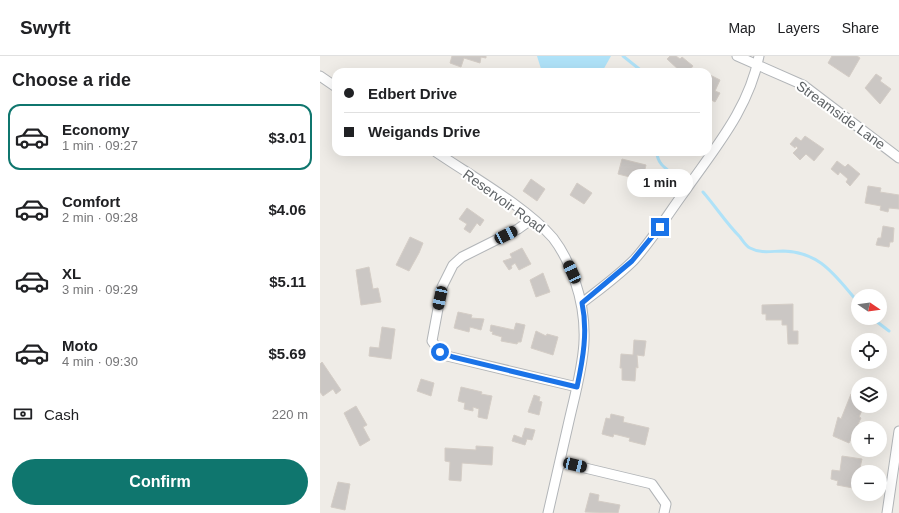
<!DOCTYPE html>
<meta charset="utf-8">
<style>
:root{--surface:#fff;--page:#f6f6f6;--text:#202124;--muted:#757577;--line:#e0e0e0;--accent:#0f766e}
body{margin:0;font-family:Arial,sans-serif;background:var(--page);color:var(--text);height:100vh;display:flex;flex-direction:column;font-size:15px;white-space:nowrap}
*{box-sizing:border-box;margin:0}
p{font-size:13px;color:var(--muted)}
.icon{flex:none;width:22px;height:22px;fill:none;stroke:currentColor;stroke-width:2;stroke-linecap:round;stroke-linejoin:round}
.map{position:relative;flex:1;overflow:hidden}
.drawer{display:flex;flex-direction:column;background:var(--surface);width:320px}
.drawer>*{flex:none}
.banner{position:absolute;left:12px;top:12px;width:380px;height:88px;border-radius:12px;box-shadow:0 4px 16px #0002;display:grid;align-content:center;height:88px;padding:0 12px;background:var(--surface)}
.needle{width:26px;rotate:103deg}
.buttons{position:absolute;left:531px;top:233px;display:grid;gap:8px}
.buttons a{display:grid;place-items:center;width:36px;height:36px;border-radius:50%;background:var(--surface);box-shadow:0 4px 16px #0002;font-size:20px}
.end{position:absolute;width:18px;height:18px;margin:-9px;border:5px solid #1a73e8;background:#fff;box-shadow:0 0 0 2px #fff}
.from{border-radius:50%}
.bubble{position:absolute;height:28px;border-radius:14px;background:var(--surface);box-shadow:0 4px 16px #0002;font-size:13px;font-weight:700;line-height:28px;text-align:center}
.car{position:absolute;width:12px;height:24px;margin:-12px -6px;border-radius:5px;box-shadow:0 0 3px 1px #0007;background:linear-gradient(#222 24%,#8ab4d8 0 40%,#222 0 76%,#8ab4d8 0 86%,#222 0)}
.banner b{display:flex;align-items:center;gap:14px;height:38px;font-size:15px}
.banner b+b{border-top:1px solid var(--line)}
.banner i{width:10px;height:10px;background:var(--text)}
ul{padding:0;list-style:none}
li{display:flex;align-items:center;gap:12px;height:66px;margin:0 8px 6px;padding:0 4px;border:2px solid transparent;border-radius:12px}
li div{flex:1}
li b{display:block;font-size:15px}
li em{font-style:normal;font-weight:700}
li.on{border-color:var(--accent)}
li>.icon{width:36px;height:36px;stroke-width:1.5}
h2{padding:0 12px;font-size:18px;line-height:48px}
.pay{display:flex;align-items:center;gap:10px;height:44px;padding:0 12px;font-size:15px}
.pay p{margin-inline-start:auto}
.cta{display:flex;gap:8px;margin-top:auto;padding:8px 12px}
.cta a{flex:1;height:46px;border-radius:24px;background:var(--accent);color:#fff;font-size:16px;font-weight:700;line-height:46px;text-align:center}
header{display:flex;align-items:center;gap:24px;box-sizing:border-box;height:56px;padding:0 20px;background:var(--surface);border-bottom:1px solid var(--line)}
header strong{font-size:19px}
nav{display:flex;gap:22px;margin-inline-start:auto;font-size:14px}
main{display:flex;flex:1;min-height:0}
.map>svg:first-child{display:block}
.water{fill:#afe2f8}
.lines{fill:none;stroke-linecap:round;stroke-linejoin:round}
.stream{stroke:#afe2f8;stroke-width:3}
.building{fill:#cbc7c4;stroke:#d4cdc6}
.street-casing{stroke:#b2b5b8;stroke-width:11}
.street{stroke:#fff;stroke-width:9}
.route{stroke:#1a73e8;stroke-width:5}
.labels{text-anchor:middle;stroke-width:4;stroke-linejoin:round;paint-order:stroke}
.street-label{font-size:14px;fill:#5f6366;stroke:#fff}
</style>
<header>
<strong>Swyft</strong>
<nav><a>Map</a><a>Layers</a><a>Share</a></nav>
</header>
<main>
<section class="drawer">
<h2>Choose a ride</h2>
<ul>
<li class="on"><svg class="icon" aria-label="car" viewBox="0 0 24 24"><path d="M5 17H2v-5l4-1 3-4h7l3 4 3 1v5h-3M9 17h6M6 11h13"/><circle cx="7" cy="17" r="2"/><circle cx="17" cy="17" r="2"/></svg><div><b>Economy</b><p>1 min · 09:27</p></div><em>$3.01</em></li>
<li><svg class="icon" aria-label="car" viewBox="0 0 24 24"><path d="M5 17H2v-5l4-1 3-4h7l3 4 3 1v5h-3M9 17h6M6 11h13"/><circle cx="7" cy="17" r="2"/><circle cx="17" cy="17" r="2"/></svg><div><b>Comfort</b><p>2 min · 09:28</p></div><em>$4.06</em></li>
<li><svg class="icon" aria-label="car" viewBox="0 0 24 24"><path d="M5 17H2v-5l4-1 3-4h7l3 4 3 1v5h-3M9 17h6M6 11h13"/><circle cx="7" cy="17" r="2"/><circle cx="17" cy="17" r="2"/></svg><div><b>XL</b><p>3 min · 09:29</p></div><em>$5.11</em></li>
<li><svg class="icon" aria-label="car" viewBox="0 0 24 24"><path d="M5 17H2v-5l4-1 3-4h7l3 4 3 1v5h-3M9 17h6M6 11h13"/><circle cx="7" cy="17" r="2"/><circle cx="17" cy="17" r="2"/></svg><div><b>Moto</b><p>4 min · 09:30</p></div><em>$5.69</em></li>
</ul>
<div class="pay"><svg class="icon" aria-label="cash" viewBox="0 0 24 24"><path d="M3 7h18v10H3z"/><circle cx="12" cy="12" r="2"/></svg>Cash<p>220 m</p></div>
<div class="cta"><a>Confirm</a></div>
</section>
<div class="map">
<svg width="579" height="457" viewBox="0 0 579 457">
<rect width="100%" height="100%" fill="#efece7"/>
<path class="water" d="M 217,0 L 291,0 L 282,16 L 222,16 Z"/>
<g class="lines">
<path class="stream" d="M 303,0 L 323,16
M 337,96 C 337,107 345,112 353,118
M 383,136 C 396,151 406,167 420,181 C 423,185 426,190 430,192 C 441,198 452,195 463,195 C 501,196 515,220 538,246
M 552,262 L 569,275"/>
</g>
<path class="building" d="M 132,0 L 166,0 L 166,2 L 161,1 L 160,7 L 144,2 L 141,11 L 130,7 Z
M 350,0 L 356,0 L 360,3 L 362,1 L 373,10 L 368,16 L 361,16 L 347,3 Z
M 512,0 L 537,0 L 540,2 L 529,21 L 508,7 Z
M 388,18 L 400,24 L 395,35 L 400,37 L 395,46 L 388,42 L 390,32 L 388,31 Z
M 556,18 L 562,22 L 560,25 L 571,33 L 560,48 L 545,32 Z
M 485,80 L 504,93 L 494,105 L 486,98 L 480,104 L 473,97 L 478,92 L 476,90 L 475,92 L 470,88 L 476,81 L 481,85 Z
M 302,103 L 326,109 L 320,133 L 311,131 L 314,122 L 298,118 Z
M 517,105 L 525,111 L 528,108 L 540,118 L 530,130 L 526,126 L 528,123 L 520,116 L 518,119 L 511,113 Z
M 211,123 L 225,133 L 217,145 L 203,135 Z
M 257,127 L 272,137 L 264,148 L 250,139 Z
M 548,130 L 561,132 L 560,136 L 579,139 L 579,153 L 569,152 L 568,156 L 560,154 L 561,150 L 545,147 Z
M 147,152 L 164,164 L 160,170 L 157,167 L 150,177 L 144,173 L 147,168 L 139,163 Z
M 563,170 L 574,172 L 573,186 L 570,186 L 569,191 L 556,189 L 558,182 L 561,182 Z
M 90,181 L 103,187 L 99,197 L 89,215 L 76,209 Z
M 202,192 L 211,208 L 199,214 L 195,207 L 191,210 L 192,212 L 189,214 L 183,205 L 192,202 L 190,198 Z
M 49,211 L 53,233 L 58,232 L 61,246 L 41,249 L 36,214 Z
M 223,217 L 230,236 L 216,241 L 210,224 Z
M 473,248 L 473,275 L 478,275 L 478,288 L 468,288 L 467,269 L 462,269 L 462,264 L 446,264 L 446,258 L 442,258 L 442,249 Z
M 138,256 L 152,259 L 151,262 L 164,263 L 161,274 L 150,271 L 149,276 L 134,272 Z
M 196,267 L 205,269 L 201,286 L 198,286 L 197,288 L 181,285 L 182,281 L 172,278 L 173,276 L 170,275 L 171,269 L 194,274 Z
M 62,271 L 75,273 L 71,303 L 49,300 L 50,291 L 59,292 Z
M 216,275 L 226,280 L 227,278 L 238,281 L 233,299 L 211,292 Z
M 314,284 L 326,285 L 324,300 L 317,299 L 318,312 L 316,311 L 315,325 L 302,324 L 302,312 L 300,312 L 301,298 L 313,299 Z
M 2,306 L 21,334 L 16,338 L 13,333 L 3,340 L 0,336 L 0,308 Z
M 101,323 L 114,327 L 111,340 L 97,335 Z
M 141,331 L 162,336 L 161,338 L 172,340 L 167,363 L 158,361 L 159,353 L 153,351 L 153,355 L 144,353 L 145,347 L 138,345 Z
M 531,338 L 538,341 L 538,350 L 544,350 L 539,361 L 541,362 L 529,387 L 513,380 L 518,361 L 521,363 Z
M 214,339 L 220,341 L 219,345 L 222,346 L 219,359 L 208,356 Z
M 36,350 L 47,369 L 43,371 L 50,384 L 40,390 L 24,357 Z
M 291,358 L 304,361 L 303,366 L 329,372 L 325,389 L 309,385 L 310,382 L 294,378 L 293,381 L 282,378 L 286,362 L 290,363 Z
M 205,372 L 215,374 L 212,384 L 207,383 L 205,389 L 192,385 L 194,379 L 202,382 Z
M 156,390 L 173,391 L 172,409 L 142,407 L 141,425 L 129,424 L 130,406 L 125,405 L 125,392 L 156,394 Z
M 522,400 L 542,403 L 539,416 L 535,417 L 533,432 L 517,429 L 518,425 L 511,423 L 512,414 L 520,415 Z
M 18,426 L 30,428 L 25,454 L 11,451 Z
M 270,437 L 279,439 L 278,445 L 300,449 L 298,457 L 265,456 Z"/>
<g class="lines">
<g class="street-casing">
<path id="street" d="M 417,0 L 483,29 L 579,102
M 0,20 L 16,31
M 116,96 C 151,120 205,150 233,182 C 243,195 250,210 255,225 C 273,278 261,313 249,365 C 242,396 235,426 228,457
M 212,163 L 198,173 L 142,201 L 133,209 L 122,231 L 112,285 L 120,296 L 127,300 L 257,331
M 262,247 C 280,233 298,220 314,204 C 333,183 348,158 365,135 C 394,93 429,53 439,0
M 240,406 L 332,428 L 346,448 L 344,457
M 567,457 L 579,375"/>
</g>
<use href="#street" class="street"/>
</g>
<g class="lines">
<path class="route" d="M 120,296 L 133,301 L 257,331 C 263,303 268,275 262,247 L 312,205 L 340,171"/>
</g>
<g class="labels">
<g class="street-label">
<text transform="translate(521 59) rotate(36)" y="5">Streamside Lane</text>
<text transform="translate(184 145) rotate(36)" y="5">Reservoir Road</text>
</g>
</g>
</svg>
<div class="buttons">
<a><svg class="needle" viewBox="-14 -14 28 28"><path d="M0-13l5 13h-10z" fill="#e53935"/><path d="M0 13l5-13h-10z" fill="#757577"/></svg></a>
<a><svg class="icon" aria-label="locate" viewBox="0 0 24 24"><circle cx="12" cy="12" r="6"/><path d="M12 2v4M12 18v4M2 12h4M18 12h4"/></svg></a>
<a><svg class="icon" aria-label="layers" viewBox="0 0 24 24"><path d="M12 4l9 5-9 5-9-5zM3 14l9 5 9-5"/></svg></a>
<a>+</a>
<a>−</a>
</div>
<i class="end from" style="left:120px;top:296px"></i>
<i class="end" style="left:340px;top:171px"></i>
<div class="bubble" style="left:307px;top:113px;width:66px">1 min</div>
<i class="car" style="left:186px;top:179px;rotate:63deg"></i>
<i class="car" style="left:252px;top:216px;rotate:335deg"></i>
<i class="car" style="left:120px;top:242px;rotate:192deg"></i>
<i class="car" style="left:255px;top:409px;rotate:103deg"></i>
<div class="banner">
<b><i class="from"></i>Edbert Drive</b>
<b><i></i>Weigands Drive</b>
</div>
</div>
</main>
